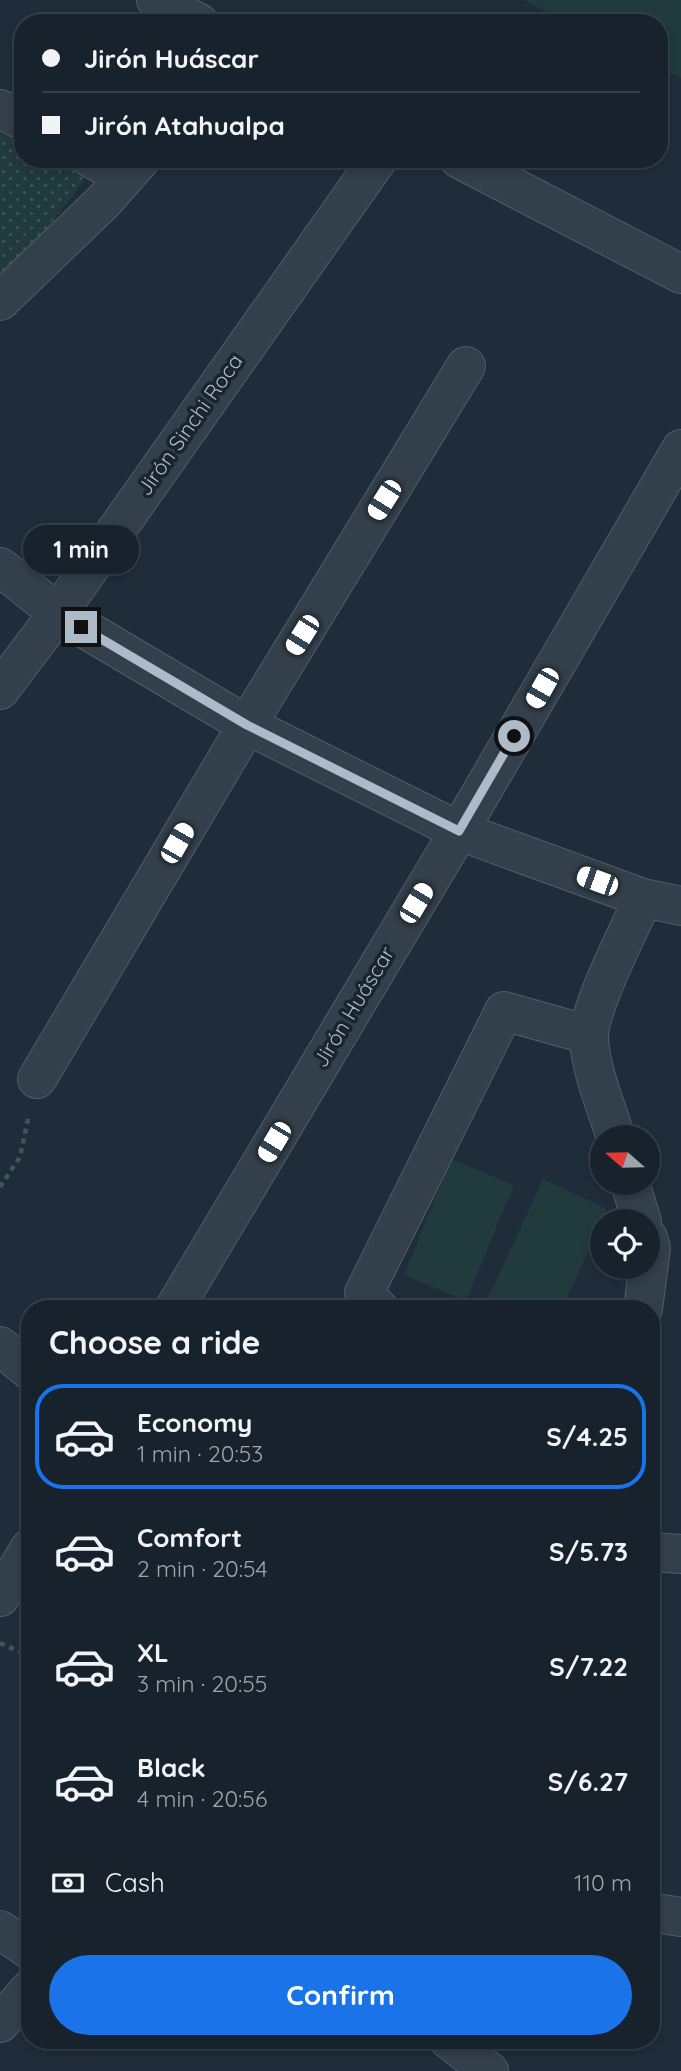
<!DOCTYPE html>
<meta charset="utf-8">
<style>
:root{--surface:#17222c;--page:#242f38;--text:#f1f3f6;--muted:#9ea4a9;--line:#363f48;--accent:#1a73e8}
body{margin:0;font-family:Quicksand,sans-serif;background:var(--page);color:var(--text);height:100vh;display:flex;flex-direction:column;font-size:26px;white-space:nowrap}
*{box-sizing:border-box;margin:0}
p{font-size:23px;color:var(--muted)}
.icon{flex:none;width:38px;height:38px;fill:none;stroke:currentColor;stroke-width:2;stroke-linecap:round;stroke-linejoin:round}
.map{position:relative;flex:1;overflow:hidden}
.details{position:absolute;left:21px;top:1300px;width:639px;height:749px;display:flex;flex-direction:column;background:var(--surface);border-radius:28px;box-shadow:0 4px 10px #0003,0 0 0 2px var(--line)}
.details>*{flex:none}
.banner{position:absolute;left:14px;top:14px;width:654px;height:154px;border-radius:28px;box-shadow:0 4px 10px #0003,0 0 0 2px var(--line);display:grid;align-content:center;height:154px;padding:0 28px;background:var(--surface)}
.needle{width:46px;rotate:290deg}
.buttons{position:absolute;left:590px;top:1125px;display:grid;gap:14px}
.buttons a{display:grid;place-items:center;width:70px;height:70px;border-radius:50%;background:var(--surface);box-shadow:0 4px 10px #0003,0 0 0 2px var(--line);font-size:35px}
.end{position:absolute;width:32px;height:32px;margin:-16px;border:9px solid #adbac7;background:#111;box-shadow:0 0 0 4px #111}
.from{border-radius:50%}
.bubble{position:absolute;height:49px;border-radius:24px;background:var(--surface);box-shadow:0 4px 10px #0003,0 0 0 2px var(--line);font-size:23px;font-weight:700;line-height:49px;text-align:center}
.car{position:absolute;width:21px;height:42px;margin:-21px -10px;border-radius:9px;box-shadow:0 0 5px 2px #0007;background:linear-gradient(#fff 24%,#345 0 40%,#fff 0 76%,#345 0 86%,#fff 0)}
.banner b{display:flex;align-items:center;gap:24px;height:66px;font-size:26px}
.banner b+b{border-top:2px solid var(--line)}
.banner i{width:18px;height:18px;background:var(--text)}
ul{padding:0;list-style:none}
li{display:flex;align-items:center;gap:21px;height:105px;margin:0 14px 10px;padding:0 14px;border:4px solid transparent;border-radius:28px}
li div{flex:1}
li b{display:block;font-size:26px}
li em{font-style:normal;font-weight:700}
li.current{border-color:var(--accent)}
li>.icon{width:63px;height:63px;stroke-width:1.5}
h2{padding:0 28px;font-size:32px;line-height:84px}
.pay{display:flex;align-items:center;gap:18px;height:77px;padding:0 28px;font-size:26px}
.pay p{margin-inline-start:auto}
.primary-button{display:flex;gap:14px;margin-top:auto;padding:14px 28px}
.primary-button a{flex:1;height:80px;border-radius:42px;background:var(--accent);color:#fff;font-size:28px;font-weight:700;line-height:80px;text-align:center}
.map>svg:first-child{display:block}
.park{fill:url(#park-dots)}
.pitch{fill:#213a3b}
.lines{fill:none;stroke-linecap:round;stroke-linejoin:round}
.minor-casing{stroke:#505d68;stroke-width:40}
.path{stroke:#3f5758;stroke-width:4.5;stroke-dasharray:5 5;stroke-linecap:butt}
.minor{stroke:#333f4a;stroke-width:38}
.route{stroke:#adbac7;stroke-width:9}
.labels{text-anchor:middle;stroke-width:7;stroke-linejoin:round;paint-order:stroke}
.street-label{font-size:21px;fill:#adbac7;stroke:#19242f}
</style>
<div class="map">
<svg width="681" height="2071" viewBox="0 0 681 2071">
<defs>
<pattern id="park-dots" width="8" height="8" patternUnits="userSpaceOnUse" patternTransform="scale(1.75)"><rect width="8" height="8" fill="#213a3b"/><path d="M2 2h.1M6 6h.1" fill="none" stroke="#3f5456" stroke-width="1.8" stroke-linecap="round"/></pattern>
</defs>
<rect width="100%" height="100%" fill="#1f2d3a"/>
<path class="park" d="M 0,133 L 23,143 L 23,159 L 57,159 L 89,174 L 9,278 L 0,271 Z"/>
<path class="pitch" d="M 524,0 L 681,0 L 681,78 L 660,67 L 660,23 L 570,23 Z
M 451,1159 L 514,1185 L 466,1301 L 404,1275 Z
M 543,1179 L 607,1209 L 562,1309 L 512,1309 L 488,1298 Z"/>
<g class="lines">
<g class="minor-casing">
<path id="minor" d="M 156,0 L 199,23
M 0,109 L 23,121
M 92,159 L 124,176
M 459,159 L 681,274
M 0,301 L 104,201 L 141,159
M 0,567 L 58,613 L 247,725 L 459,831 L 643,898 L 681,906
M 0,690 L 58,613 L 378,159
M 37,1079 L 247,725 L 466,366
M 616,1138 C 606,1106 591,1072 589,1039 C 588,1007 630,930 643,898
M 630,1183 L 642,1222
M 174,1309 L 459,831 L 681,449
M 379,1309 L 364,1293 L 504,1011 L 589,1035
M 643,1309 L 651,1248 L 648,1238
M 0,1346 L 30,1371
M 651,1552 L 681,1554
M 0,1597 L 30,1548
M 651,1912 L 681,1917
M 0,1930 L 30,1950
M 0,2023 L 30,1989
M 449,2040 L 489,2071"/>
</g>
<path class="path" d="M 0,1187 L 20,1157 L 29,1114
M 0,1643 L 30,1656"/>
<use href="#minor" class="minor"/>
</g>
<g class="lines">
<path class="route" d="M 81,627 L 247,725 L 459,831 L 514,736"/>
</g>
<g class="labels">
<g class="street-label">
<text transform="translate(190 425) rotate(-55)" y="7">Jirón Sinchi Roca</text>
<text transform="translate(354 1007) rotate(-59)" y="7">Jirón Huáscar</text>
</g>
</g>
</svg>
<div class="buttons">
<a><svg class="needle" viewBox="-14 -14 28 28"><path d="M0-13l5 13h-10z" fill="#e53935"/><path d="M0 13l5-13h-10z" fill="#9ea4a9"/></svg></a>
<a><svg class="icon" aria-label="locate" viewBox="0 0 24 24"><circle cx="12" cy="12" r="6"/><path d="M12 2v4M12 18v4M2 12h4M18 12h4"/></svg></a>
</div>
<i class="end from" style="left:514px;top:736px"></i>
<i class="end" style="left:81px;top:627px"></i>
<div class="bubble" style="left:23px;top:525px;width:116px">1 min</div>
<i class="car" style="left:384px;top:500px;rotate:212deg"></i>
<i class="car" style="left:302px;top:635px;rotate:212deg"></i>
<i class="car" style="left:542px;top:688px;rotate:210deg"></i>
<i class="car" style="left:177px;top:843px;rotate:30deg"></i>
<i class="car" style="left:597px;top:881px;rotate:290deg"></i>
<i class="car" style="left:416px;top:903px;rotate:31deg"></i>
<i class="car" style="left:274px;top:1142px;rotate:211deg"></i>
<div class="banner">
<b><i class="from"></i>Jirón Huáscar</b>
<b><i></i>Jirón Atahualpa</b>
</div>
<section class="details">
<h2>Choose a ride</h2>
<ul>
<li class="current"><svg class="icon" aria-label="car" viewBox="0 0 24 24"><path d="M5 17H2v-5l4-1 3-4h7l3 4 3 1v5h-3M9 17h6M6 11h13"/><circle cx="7" cy="17" r="2"/><circle cx="17" cy="17" r="2"/></svg><div><b>Economy</b><p>1 min · 20:53</p></div><em>S/4.25</em></li>
<li><svg class="icon" aria-label="car" viewBox="0 0 24 24"><path d="M5 17H2v-5l4-1 3-4h7l3 4 3 1v5h-3M9 17h6M6 11h13"/><circle cx="7" cy="17" r="2"/><circle cx="17" cy="17" r="2"/></svg><div><b>Comfort</b><p>2 min · 20:54</p></div><em>S/5.73</em></li>
<li><svg class="icon" aria-label="car" viewBox="0 0 24 24"><path d="M5 17H2v-5l4-1 3-4h7l3 4 3 1v5h-3M9 17h6M6 11h13"/><circle cx="7" cy="17" r="2"/><circle cx="17" cy="17" r="2"/></svg><div><b>XL</b><p>3 min · 20:55</p></div><em>S/7.22</em></li>
<li><svg class="icon" aria-label="car" viewBox="0 0 24 24"><path d="M5 17H2v-5l4-1 3-4h7l3 4 3 1v5h-3M9 17h6M6 11h13"/><circle cx="7" cy="17" r="2"/><circle cx="17" cy="17" r="2"/></svg><div><b>Black</b><p>4 min · 20:56</p></div><em>S/6.27</em></li>
</ul>
<div class="pay"><svg class="icon" aria-label="cash" viewBox="0 0 24 24"><path d="M3 7h18v10H3z"/><circle cx="12" cy="12" r="2"/></svg>Cash<p>110 m</p></div>
<div class="primary-button"><a>Confirm</a></div>
</section>
</div>
